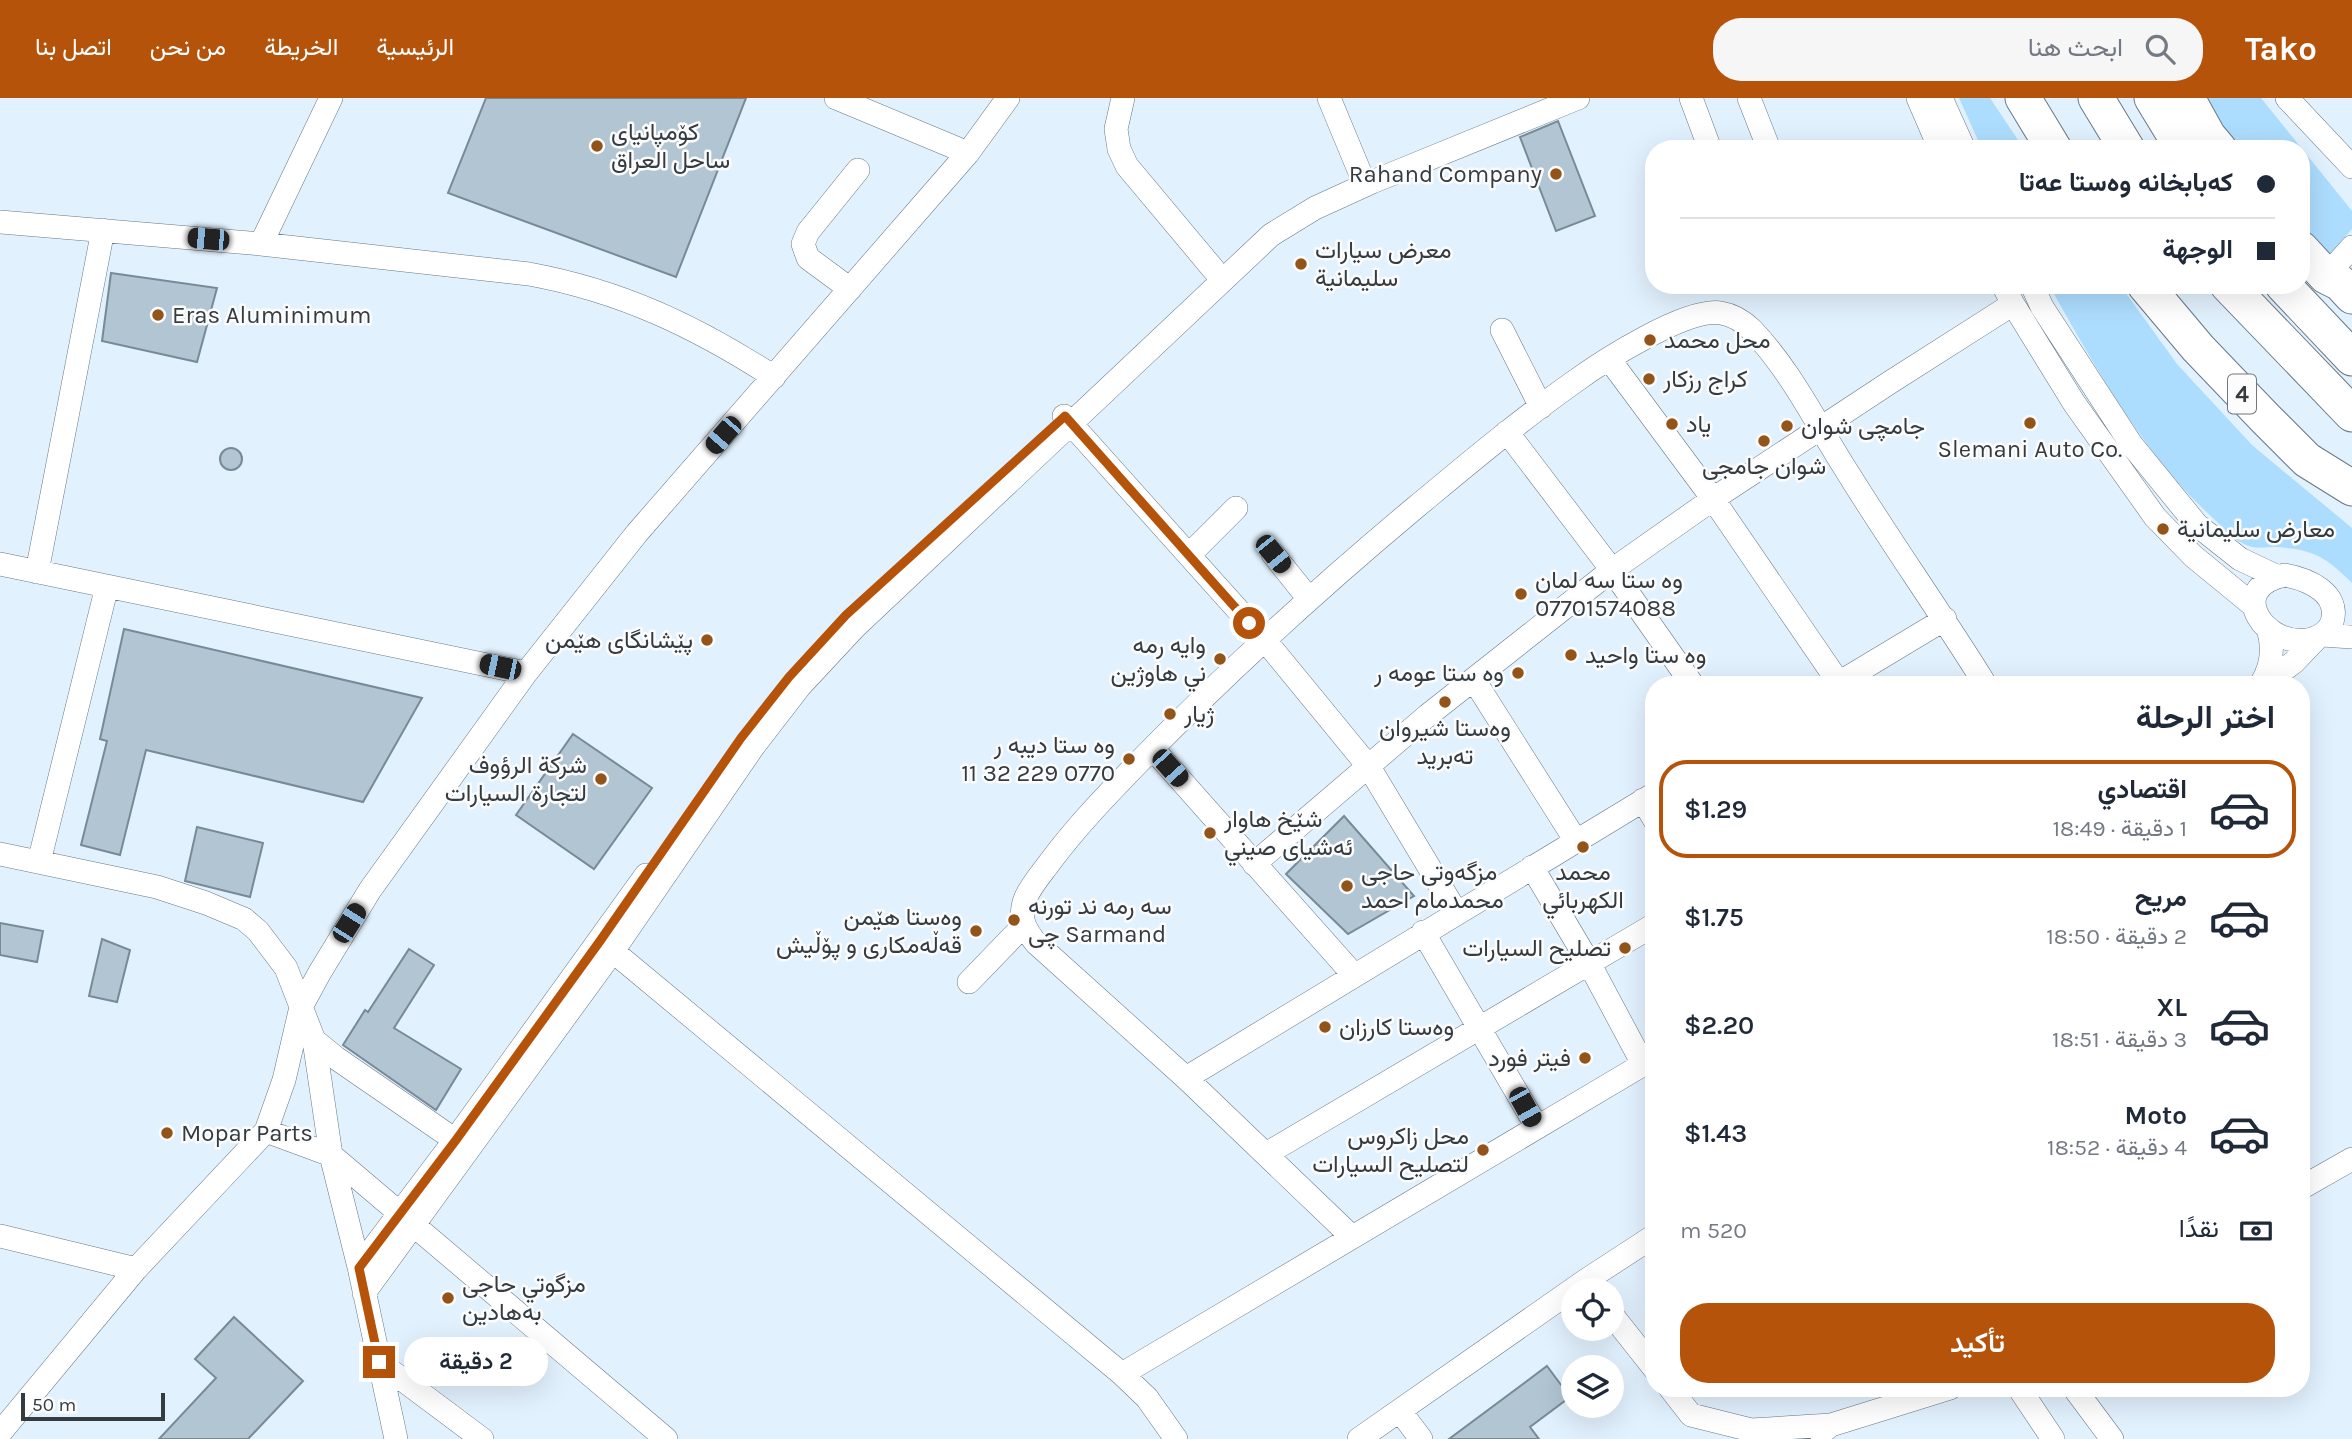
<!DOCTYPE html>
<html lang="ar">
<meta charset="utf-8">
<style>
:root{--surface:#fff;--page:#f6f6f7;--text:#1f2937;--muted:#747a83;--line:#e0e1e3;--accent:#b45309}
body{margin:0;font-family:Karla,Vazirmatn,sans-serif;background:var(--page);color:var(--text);direction:rtl;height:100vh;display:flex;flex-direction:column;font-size:26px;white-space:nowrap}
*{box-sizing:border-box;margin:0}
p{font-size:23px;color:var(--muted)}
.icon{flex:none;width:38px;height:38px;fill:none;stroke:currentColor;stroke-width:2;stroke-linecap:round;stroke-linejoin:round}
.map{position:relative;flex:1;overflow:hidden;direction:ltr}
.side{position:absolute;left:1645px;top:578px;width:665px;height:721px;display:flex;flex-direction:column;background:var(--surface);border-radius:28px;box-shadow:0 7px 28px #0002;direction:rtl}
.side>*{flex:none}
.hud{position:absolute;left:1645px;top:42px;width:665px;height:154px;border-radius:28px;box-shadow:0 7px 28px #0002;direction:rtl;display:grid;align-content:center;height:154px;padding:0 35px;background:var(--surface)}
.tools{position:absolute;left:1561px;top:1180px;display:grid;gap:14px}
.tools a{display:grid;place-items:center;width:63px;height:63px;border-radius:50%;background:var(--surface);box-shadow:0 7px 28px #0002;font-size:35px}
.scale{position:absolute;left:21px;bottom:18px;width:144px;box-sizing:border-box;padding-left:7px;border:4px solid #343c42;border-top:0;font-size:19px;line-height:24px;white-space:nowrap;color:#343c42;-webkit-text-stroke:5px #fcfcfc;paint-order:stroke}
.end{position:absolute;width:32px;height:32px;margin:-16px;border:9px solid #b45309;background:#fff;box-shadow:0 0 0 4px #fff}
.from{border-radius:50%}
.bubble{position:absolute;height:49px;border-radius:24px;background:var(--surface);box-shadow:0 7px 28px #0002;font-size:23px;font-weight:600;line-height:49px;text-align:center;direction:rtl}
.car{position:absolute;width:21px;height:42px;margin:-21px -10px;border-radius:9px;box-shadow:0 0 5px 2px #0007;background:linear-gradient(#222 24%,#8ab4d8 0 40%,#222 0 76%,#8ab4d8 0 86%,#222 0)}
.hud b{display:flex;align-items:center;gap:24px;height:66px;font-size:26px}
.hud b+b{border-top:2px solid var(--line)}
.hud i{width:18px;height:18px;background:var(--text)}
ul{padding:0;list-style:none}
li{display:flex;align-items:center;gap:21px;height:98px;margin:0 14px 10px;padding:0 21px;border:4px solid transparent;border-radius:28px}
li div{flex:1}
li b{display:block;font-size:26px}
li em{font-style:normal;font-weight:600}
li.current{border-color:var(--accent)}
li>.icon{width:63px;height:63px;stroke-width:1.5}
h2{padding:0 35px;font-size:32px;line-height:84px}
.pay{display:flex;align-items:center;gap:18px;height:77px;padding:0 35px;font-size:26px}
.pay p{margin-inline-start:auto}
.cta{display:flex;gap:14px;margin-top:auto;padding:14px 35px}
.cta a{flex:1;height:80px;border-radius:28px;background:var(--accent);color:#fff;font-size:28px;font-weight:600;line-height:80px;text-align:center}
header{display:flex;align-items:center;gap:42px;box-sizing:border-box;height:98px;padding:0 35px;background:var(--accent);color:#fff}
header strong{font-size:33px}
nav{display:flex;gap:38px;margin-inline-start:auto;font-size:24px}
.search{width:490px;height:63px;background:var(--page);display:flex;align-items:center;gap:18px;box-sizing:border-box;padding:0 24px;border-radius:28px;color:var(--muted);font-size:26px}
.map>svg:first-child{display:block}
.green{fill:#adddfe}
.building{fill:#b1c5d3;stroke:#788a97;stroke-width:2}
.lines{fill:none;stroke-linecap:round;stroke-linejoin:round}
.minor-casing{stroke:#677986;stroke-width:24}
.highway-casing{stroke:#677986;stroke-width:37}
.minor{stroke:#fff;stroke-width:23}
.highway{stroke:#fff;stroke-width:35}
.route{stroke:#b45309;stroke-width:9}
.poi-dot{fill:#925419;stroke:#fcfcfc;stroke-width:2.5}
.labels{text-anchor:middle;stroke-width:5;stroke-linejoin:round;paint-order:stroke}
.shield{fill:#fcfcfc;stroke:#70767a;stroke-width:2}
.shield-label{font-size:23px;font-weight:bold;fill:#343c42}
.poi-label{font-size:24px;fill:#343c42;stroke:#fcfcfc;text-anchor:start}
</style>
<header>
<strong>Tako</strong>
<div class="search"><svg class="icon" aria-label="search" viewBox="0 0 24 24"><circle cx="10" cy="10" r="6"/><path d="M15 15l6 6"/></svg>ابحث هنا</div>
<nav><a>الرئيسية</a><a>الخريطة</a><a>من نحن</a><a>اتصل بنا</a></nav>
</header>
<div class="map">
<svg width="2352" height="1341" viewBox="0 0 2352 1341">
<rect width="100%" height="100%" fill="#e1f1fd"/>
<path class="green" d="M 1959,0 L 1990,0 L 2024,51 L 1982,51 Z
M 2203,0 L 2261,0 L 2352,113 L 2352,131 L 2324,163 L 2301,138 L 2301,51 L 2235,51 Z
M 2049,187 L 2120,187 L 2177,266 L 2252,347 L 2352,430 L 2352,485 C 2327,460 2314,452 2278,449 C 2265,449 2254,452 2242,445 C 2231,440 2222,429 2214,421 C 2144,358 2095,269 2049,187 Z"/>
<path class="building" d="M 486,0 L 746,0 L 676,179 L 448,95 Z
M 1558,23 L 1595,118 L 1556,133 L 1520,39 Z
M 111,175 L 217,190 L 197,264 L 102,243 Z
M220 361a11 11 0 1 1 22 0a11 11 0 1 1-22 0Z
M 124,531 L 422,600 L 363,704 L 146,652 L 120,757 L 81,747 L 107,643 L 100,641 Z
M 573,636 L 652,690 L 594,771 L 516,717 Z
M 1344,718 L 1414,798 L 1348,836 L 1286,776 Z
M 197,729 L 263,745 L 250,799 L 185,783 Z
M 0,825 L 43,833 L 37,864 L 0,857 Z
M 102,841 L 130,852 L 117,904 L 89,898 Z
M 409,851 L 434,867 L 394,930 L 461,971 L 436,1012 L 343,947 L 365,912 L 368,914 Z
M 234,1219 L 303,1283 L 248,1341 L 159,1341 L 216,1280 L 195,1261 Z
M 1547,1268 L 1570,1299 L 1530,1329 L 1539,1341 L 1449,1341 Z"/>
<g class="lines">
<g class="minor-casing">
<path id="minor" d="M 836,0 L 968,55
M 1123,0 L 1116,31 L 1119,51 L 1127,68 L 1214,172
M 1329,0 L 1361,77
M 1691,0 L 1710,51
M 1749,0 L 1769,51
M 1918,0 L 1940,51
M 1941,0 L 1964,51
M 2287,0 L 2352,69
M 0,124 L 261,146 L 529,176 C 621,193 695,228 774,279
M 261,146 L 331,0
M 2326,178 L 2352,149
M 2003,187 L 2013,206 L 2074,305 L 2155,419 L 2193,458 L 2254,508
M 2032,187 L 2042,209 L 2131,346 L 2197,427 L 2240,461 L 2278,479
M 850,191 L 808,160 L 803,146 L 808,134 L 858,72
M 1502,232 L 1541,309
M 1609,261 L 1713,401 L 1839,585
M 1064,318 L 1264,541 L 1369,669 L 1456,814
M 1507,334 L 1612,472 L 1692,586
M 1273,456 L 1309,501
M 1189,457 L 1236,410
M 0,466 L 526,575
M 37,474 L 103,132
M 2285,477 C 2307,481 2341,495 2332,524 C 2329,533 2321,538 2312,541 C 2266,553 2223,490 2285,477 Z
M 2322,537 L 2352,539
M 1474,582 L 1576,743
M 1837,586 L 1945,521
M 2261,586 C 2272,569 2274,550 2268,530
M 2265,586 L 2294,564 L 2318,539
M 1153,651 L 1353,876
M 1643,702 L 1654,721
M 0,756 L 157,789 L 206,805 L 244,821 L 258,833 L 286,870 L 314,942 L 331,1057 L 359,1169 L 396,1341
M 39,764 L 107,488
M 1254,766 L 1427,618 L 1612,472 L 1713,401 L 1889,285 L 2013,206
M 1532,769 L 1589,865 L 1643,966
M 1423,834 L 1537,1029
M 603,845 L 1122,1276 L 1147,1300 L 1176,1341
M 969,884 L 1024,827
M 314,942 L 336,960 L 455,1042
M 1186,980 L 1654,696
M 266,1033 L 331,1057 L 666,1341
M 1266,1056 L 1654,827
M 2301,1090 L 2352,1061
M 0,1138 L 136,1171
M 1352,1139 L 1186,980 L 1036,845 C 1024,831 1018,818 1026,799 C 1032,786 1042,775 1050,764 C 1076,729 1106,698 1136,667 C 1225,576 1319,490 1416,409 C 1468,366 1519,323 1574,284 C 1603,263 1687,209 1721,215 C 1733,217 1744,224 1752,232 C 1792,274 1817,327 1848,375 C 1892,446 1941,515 1985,586
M 359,1169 L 455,1042 L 646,777
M 364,1195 L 613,853 L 753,649 L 800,588 L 854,530 L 1271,137 L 1315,110 L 1372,84 L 1578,0
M 1612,1217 L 1654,1270
M 379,1264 L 482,1341
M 1122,1276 L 1654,960
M 1670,1290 L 1691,1317 L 1751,1332 L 1831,1327
M 2019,1290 L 2053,1341
M 2074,1290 L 2112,1341
M 1400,1313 L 1421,1341
M 0,1335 L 136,1171 L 266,1033 L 284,982 L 301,909 L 320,874 L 370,792 L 526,575 L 637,435 L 968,55 L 1008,0
M 1821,1335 L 1831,1327 L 1950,1290
M 1359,1341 L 1585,1183 L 1654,1138"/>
</g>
<g class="highway-casing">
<path id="highway" d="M 2023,0 L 2054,51
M 2096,0 L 2127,51
M 2152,0 L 2183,51
M 2187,0 L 2208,38 L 2219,51
M 2301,151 L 2326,178 L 2340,185 L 2352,198
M 2145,187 L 2198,250 L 2265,320 L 2307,362 L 2352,390
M 2228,187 L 2352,316
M 2283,187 L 2352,260"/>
</g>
<use href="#minor" class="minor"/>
<use href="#highway" class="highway"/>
</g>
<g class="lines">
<path class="route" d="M 379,1264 L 359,1170 L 456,1042 L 600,843 L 741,640 L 789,579 L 846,517 L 1065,318 L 1249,525"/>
</g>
<g class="poi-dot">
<circle cx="597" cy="48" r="7"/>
<circle cx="1556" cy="76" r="7"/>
<circle cx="1301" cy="166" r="7"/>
<circle cx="158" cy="217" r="7"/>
<circle cx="1650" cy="242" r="7"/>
<circle cx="1649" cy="281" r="7"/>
<circle cx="2030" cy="325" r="7"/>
<circle cx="1672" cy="326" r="7"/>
<circle cx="1787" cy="328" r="7"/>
<circle cx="1764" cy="343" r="7"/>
<circle cx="2163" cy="431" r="7"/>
<circle cx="1521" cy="496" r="7"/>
<circle cx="707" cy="542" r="7"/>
<circle cx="1571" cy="557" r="7"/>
<circle cx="1220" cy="561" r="7"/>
<circle cx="1518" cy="575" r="7"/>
<circle cx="1445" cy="604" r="7"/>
<circle cx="1170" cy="616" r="7"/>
<circle cx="1129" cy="661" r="7"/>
<circle cx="601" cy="681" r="7"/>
<circle cx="1210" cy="735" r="7"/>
<circle cx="1583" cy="749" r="7"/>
<circle cx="1347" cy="788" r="7"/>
<circle cx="1014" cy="822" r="7"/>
<circle cx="976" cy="833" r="7"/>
<circle cx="1625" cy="850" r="7"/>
<circle cx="1325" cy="929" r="7"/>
<circle cx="1585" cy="960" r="7"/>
<circle cx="167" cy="1035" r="7"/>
<circle cx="1483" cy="1052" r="7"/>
<circle cx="448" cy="1200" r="7"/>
</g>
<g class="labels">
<rect class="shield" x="2228" y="276.5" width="28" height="39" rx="5"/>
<g class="shield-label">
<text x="2242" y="304">4</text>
</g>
<g class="poi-label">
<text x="611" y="42">کۆمپانیای<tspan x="611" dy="28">ساحل العراق</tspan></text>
<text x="1542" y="84" text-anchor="end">Rahand Company</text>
<text x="1315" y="160">معرض سيارات<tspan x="1315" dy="28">سليمانية</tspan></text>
<text x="172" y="225">Eras Aluminimum</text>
<text x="1664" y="250">محل محمد</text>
<text x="1663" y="289">كراج رزكار</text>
<text x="1686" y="334">ياد</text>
<text x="1801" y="336">جامچی شوان</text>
<text x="2030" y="359" text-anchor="middle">Slemani Auto Co.</text>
<text x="1764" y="376" text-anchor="middle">شوان جامجی</text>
<text x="2177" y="439">معارض سليمانية</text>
<text x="1535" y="490">وه ستا سه لمان<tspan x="1535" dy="28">07701574088</tspan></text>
<text x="693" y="550" text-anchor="end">پێشانگای هێمن</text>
<text x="1206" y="555" text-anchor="end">وايه رمه<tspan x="1206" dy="28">ني هاوژين</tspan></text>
<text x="1585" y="565">وه ستا واحید</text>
<text x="1504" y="583" text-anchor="end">وه ستا عومه ر</text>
<text x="1184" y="624">ژیار</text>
<text x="1445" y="638" text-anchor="middle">وەستا شیروان<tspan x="1445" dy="28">تەبرید</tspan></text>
<text x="1115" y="655" text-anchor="end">وه ستا دیبه ر<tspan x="1115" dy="28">11 32 229 0770</tspan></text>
<text x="587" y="675" text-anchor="end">شركة الرؤوف<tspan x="587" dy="28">لتجارة السيارات</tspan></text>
<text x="1224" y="729">شێخ هاوار<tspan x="1224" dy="28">ئەشیای صيني</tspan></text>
<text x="1361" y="782">مزگەوتی حاجی<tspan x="1361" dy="28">محمدمام احمد</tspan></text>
<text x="1583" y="782" text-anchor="middle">محمد<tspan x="1583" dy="28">الكهربائي</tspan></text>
<text x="1028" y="816">سه رمه ند تورنه<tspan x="1028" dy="28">چی Sarmand</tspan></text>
<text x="962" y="827" text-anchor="end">وەستا هێمن<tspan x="962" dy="28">قەڵەمکاری و پۆڵیش</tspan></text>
<text x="1611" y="858" text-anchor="end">تصليح السيارات</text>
<text x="1339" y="937">وەستا کارزان</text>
<text x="1571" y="968" text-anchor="end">فيتر فورد</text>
<text x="181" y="1043">Mopar Parts</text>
<text x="1469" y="1046" text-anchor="end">محل زاكروس<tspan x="1469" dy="28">لتصليح السيارات</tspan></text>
<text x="462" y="1194">مزگوتي حاجی<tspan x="462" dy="28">بەهادین</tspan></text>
</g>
</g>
</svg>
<div class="tools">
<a><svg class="icon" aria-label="locate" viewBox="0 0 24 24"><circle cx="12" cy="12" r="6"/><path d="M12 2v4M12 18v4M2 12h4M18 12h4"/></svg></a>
<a><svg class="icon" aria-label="layers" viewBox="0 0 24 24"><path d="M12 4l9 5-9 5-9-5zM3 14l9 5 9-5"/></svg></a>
</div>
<div class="scale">50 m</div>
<i class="end from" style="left:1249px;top:525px"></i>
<i class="end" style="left:379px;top:1264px"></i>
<div class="bubble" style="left:404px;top:1239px;width:144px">2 دقيقة</div>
<i class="car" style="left:208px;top:141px;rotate:275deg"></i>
<i class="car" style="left:723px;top:337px;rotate:221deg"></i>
<i class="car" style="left:1273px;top:456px;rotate:141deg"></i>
<i class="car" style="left:500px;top:569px;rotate:282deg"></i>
<i class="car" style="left:1170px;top:670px;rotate:138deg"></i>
<i class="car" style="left:349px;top:825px;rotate:32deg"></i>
<i class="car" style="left:1525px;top:1009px;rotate:151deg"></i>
<div class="hud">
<b><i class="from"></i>کەبابخانە وەستا عەتا</b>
<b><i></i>الوجهة</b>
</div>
<section class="side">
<h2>اختر الرحلة</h2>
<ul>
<li class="current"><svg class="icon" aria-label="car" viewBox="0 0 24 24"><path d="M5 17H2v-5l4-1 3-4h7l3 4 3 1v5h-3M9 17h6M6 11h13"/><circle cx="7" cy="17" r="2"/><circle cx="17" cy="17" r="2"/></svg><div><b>اقتصادي</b><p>1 دقيقة · 18:49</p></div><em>$1.29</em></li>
<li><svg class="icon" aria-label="car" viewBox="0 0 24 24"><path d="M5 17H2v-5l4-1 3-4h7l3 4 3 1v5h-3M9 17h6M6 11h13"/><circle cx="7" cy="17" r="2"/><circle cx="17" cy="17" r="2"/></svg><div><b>مريح</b><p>2 دقيقة · 18:50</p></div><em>$1.75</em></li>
<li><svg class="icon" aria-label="car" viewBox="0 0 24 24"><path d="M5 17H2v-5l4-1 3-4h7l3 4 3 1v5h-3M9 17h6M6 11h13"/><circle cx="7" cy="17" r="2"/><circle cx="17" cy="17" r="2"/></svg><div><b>XL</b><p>3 دقيقة · 18:51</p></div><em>$2.20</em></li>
<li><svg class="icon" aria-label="car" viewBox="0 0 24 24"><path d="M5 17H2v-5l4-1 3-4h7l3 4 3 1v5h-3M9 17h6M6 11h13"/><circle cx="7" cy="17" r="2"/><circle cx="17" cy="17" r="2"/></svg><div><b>Moto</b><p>4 دقيقة · 18:52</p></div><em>$1.43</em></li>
</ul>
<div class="pay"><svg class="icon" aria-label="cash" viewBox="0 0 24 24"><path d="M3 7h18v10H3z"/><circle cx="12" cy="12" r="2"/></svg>نقدًا<p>520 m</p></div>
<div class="cta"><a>تأكيد</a></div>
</section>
</div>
